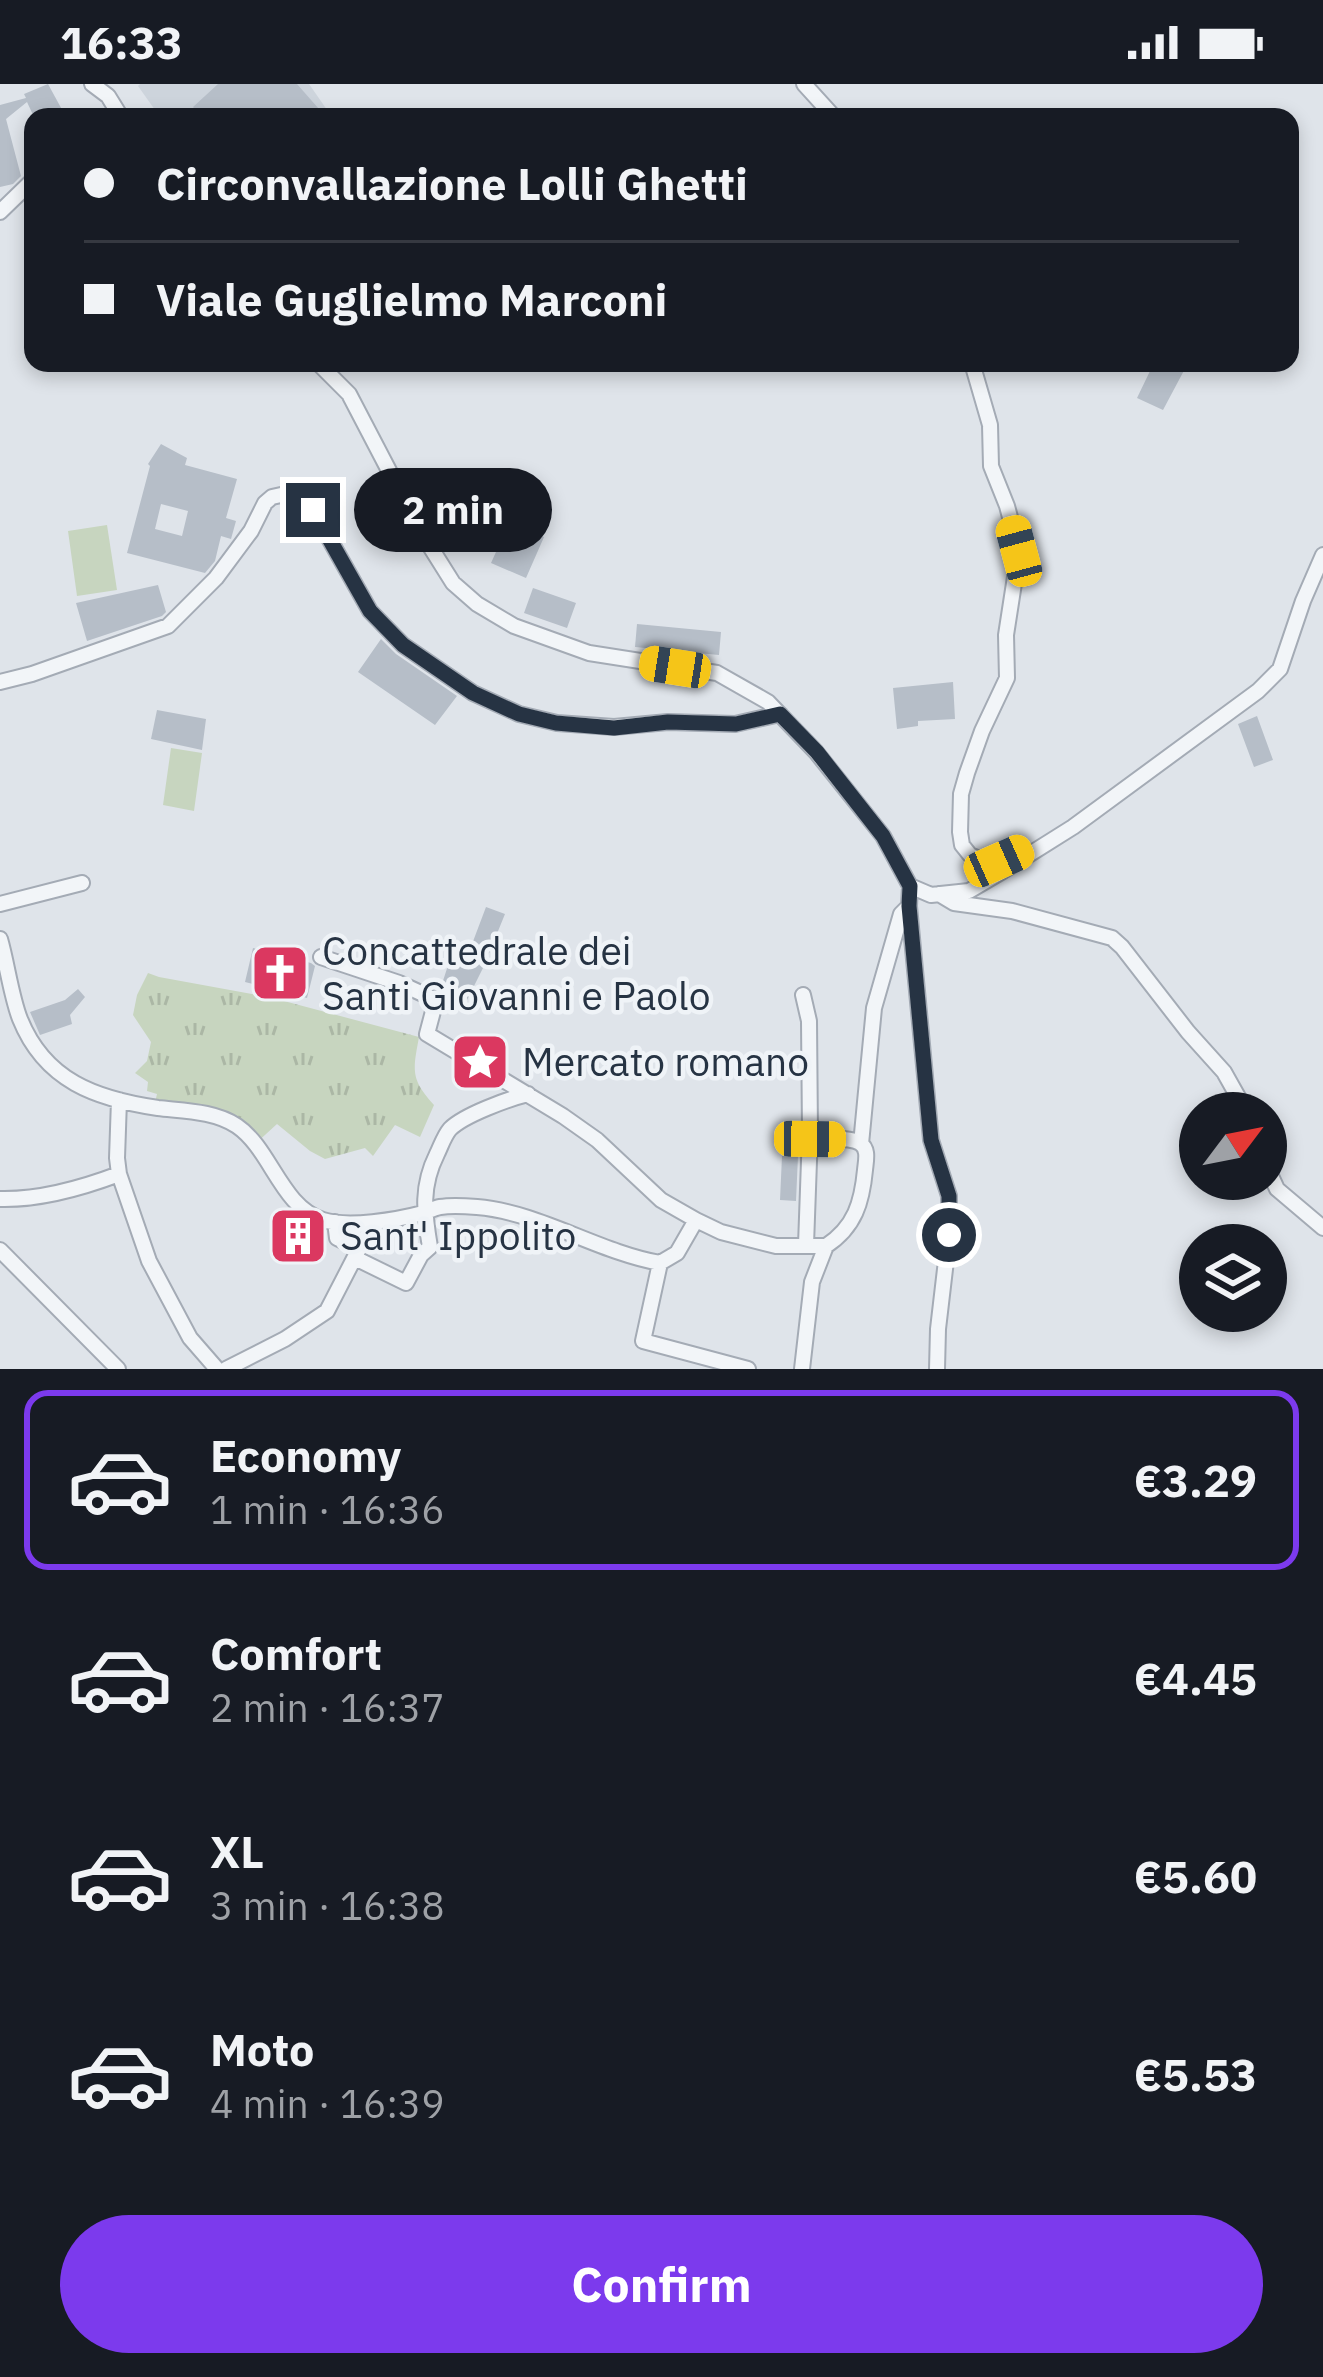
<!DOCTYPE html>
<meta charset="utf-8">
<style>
:root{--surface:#171b24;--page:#242831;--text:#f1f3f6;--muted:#9ea1a6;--line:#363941;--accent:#7c3aed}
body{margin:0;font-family:"IBM Plex Sans",sans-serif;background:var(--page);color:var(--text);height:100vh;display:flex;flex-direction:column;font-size:45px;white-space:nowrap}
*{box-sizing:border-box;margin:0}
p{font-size:39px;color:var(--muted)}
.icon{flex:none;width:66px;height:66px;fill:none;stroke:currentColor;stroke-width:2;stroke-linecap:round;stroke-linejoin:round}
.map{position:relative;height:1285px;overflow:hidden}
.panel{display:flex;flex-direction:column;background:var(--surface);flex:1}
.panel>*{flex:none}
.hud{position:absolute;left:24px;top:24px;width:1275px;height:264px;border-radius:24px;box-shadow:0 6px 18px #0003;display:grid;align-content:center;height:264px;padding:0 60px;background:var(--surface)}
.needle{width:78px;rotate:58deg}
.buttons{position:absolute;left:1179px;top:1008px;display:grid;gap:24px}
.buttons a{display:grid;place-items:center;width:108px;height:108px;border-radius:50%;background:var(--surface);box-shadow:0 6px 18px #0003;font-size:60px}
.end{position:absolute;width:54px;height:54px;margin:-27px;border:15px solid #263343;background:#fff;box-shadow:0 0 0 6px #fff}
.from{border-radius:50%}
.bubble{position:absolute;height:84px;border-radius:42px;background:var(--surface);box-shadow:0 6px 18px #0003;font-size:39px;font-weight:800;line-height:84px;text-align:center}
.car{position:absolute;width:36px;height:72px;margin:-36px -18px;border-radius:15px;box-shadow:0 0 9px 3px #0007;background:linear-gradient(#f5c518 24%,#345 0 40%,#f5c518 0 76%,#345 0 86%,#f5c518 0)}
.hud b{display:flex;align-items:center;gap:42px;height:114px;font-size:45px}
.hud b+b{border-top:3px solid var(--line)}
.hud i{width:30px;height:30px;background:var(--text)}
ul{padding:21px 0 0;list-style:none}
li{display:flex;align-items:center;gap:36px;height:180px;margin:0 24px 18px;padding:0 36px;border:6px solid transparent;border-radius:24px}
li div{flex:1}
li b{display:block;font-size:45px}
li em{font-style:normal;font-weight:800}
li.selected{border-color:var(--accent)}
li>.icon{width:108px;height:108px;stroke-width:1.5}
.button{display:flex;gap:24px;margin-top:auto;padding:24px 60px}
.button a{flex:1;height:138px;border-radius:72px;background:var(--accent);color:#fff;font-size:48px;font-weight:800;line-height:138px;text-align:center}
.status{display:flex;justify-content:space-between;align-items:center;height:84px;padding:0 60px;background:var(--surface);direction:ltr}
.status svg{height:33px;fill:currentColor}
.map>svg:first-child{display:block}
.built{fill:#cdd4dc}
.grass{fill:url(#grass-tufts)}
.pitch{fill:#c7d5bf}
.building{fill:#b6bec8;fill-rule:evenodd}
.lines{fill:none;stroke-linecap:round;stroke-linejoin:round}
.minor-casing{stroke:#a4abb5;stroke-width:18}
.minor{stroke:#f2f5f8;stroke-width:14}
.route{stroke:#263343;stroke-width:15}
.labels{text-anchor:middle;stroke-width:9;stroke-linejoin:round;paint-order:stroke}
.poi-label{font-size:39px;fill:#263343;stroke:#eff3f7;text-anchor:start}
</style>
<div class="status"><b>16:33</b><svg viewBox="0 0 49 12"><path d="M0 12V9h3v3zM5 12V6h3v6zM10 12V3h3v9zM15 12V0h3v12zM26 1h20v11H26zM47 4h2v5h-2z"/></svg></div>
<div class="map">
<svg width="1323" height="1285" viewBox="0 0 1323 1285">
<defs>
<pattern id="grass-tufts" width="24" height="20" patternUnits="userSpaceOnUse" patternTransform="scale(3)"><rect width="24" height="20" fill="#c7d5bf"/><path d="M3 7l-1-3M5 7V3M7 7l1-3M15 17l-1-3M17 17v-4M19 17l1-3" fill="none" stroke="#abb7a5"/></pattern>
</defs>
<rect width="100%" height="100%" fill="#dfe4ea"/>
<path class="built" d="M 140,0 L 309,0 L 332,33 L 160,33 L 138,2 Z"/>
<path class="grass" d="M 148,889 L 159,893 L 269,913 L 419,953 C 413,986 410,995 434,1021 L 420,1053 L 395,1041 L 373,1072 L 365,1064 L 325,1075 L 310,1067 L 277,1040 L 254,1061 L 247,1044 L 154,1023 L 157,1010 L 147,1007 L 148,998 L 135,989 L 147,977 L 151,958 L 133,931 L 137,911 Z"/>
<path class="pitch" d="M 107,441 L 117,506 L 77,512 L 68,447 Z
M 171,664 L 202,669 L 194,727 L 163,721 Z"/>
<path class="building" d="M 48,0 L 66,33 L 34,33 L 27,18 L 6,35 L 21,92 L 13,100 L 0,103 L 0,21 L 26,14 L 24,10 Z
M 218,0 L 297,0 L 326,33 L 201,33 L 193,23 Z
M 1133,279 L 1188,279 L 1163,326 L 1137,314 L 1150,287 Z
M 161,360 L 187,374 L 185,381 L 237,395 L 226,434 L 236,437 L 231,455 L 221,452 L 215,477 L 205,489 L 127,469 L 150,382 L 148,380 ZM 161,420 L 188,427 L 182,452 L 155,445 Z
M 510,437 L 544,453 L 526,494 L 491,479 Z
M 158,501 L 166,528 L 162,532 L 87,557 L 76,519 Z
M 533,504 L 576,519 L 567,544 L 524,529 Z
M 637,540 L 721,548 L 719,571 L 635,563 Z
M 381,555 L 396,570 L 457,612 L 435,641 L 358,588 Z
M 953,598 L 955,635 L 918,637 L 918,642 L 897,645 L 893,604 Z
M 157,626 L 206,635 L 202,666 L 151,655 Z
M 1257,632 L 1273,676 L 1254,683 L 1238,640 Z
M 486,823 L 505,830 L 483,884 L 466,918 L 440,906 L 454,863 L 469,868 Z
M 253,864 L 311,879 L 315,882 L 307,914 L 245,898 Z
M 78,905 L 85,913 L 70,931 L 72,940 L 40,951 L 30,928 L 65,916 Z
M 782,1072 L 798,1072 L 796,1117 L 780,1116 Z
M 295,1132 L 320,1147 L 297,1174 L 274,1162 Z"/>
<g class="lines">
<g class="minor-casing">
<path id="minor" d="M 92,0 L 108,12 L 121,33
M 804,0 L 834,33
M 0,128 L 33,96
M 318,279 L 349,310 L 421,448 L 453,499 L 477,520 L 514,542 L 589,569 L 717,589 L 768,618 L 816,668 L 883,752 L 910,802 L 931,811 L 969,807 L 1003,787 L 1073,743 L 1258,607 L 1280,585 L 1303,517 L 1323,471
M 972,279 L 990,341 L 991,382 L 1007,422 L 1019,467 L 1006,551 L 1007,594 L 982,647 L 967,689 L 961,710 L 960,748 L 962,761 L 970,771 L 983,777 L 999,777 L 1021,767
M 0,598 L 32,590 L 168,542 L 216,494 L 251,447 L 265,419 L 272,413 L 290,409 L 302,414 L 313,426 L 370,527 L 403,561 L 473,609 L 519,630 L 557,639 L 614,643 L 668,638 L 735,640 L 780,630
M 910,802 L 909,822 L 931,1056 L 949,1112 L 949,1151 L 938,1245 L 937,1285
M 939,810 L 954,819 L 1012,827 L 1112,854 L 1122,863 L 1188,948 L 1224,988 L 1247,1029
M 0,820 L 82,799
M 0,855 C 7,879 11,912 20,935 C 45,997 96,1015 158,1024 C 184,1027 215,1027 237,1042 C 271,1065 281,1123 323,1136 C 348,1144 397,1136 423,1129 C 429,1127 434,1124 440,1123 C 451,1121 466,1122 477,1123 C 539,1128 598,1168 660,1179 L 677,1169 L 696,1136 L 721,1148 L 776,1162 L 826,1162 C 855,1143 862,1118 865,1086 C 866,1076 869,1065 860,1059 C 848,1052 823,1056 810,1055
M 321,873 L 399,899 L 436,916 L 427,950 L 563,1032 L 597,1056 L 661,1116 L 696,1136
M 803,911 L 809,937 L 810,1049 L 806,1161
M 119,1016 L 117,1074 L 119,1090 L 149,1177 L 190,1254 L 217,1285
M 861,1060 L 874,924 L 901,830 L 909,822
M 1266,1081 L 1277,1105 L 1323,1144
M 0,1115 C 39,1116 82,1104 119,1090
M 0,1166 L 118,1285
M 355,1174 L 406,1199 L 421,1171 L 430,1163 C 424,1128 421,1102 437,1070 C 441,1062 444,1052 450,1045 C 464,1031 508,1015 528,1010
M 660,1179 L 643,1257 L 748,1285
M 226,1285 L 285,1255 L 327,1227 L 359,1165 L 337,1154 L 335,1138
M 802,1285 L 812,1198 L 826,1162"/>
</g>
<use href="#minor" class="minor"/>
</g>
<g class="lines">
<path class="route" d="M 313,426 L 370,527 L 403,561 L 473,609 L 519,630 L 556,639 L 614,644 L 668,638 L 736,640 L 780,630 L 817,668 L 883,752 L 910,802 L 909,822 L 931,1056 L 949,1112 L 949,1151"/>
</g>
<defs>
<g id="church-square" transform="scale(3)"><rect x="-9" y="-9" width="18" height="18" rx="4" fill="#db3860" stroke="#eff3f7"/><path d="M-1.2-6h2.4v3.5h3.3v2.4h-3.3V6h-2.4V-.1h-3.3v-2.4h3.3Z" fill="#fff"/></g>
<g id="sight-square" transform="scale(3)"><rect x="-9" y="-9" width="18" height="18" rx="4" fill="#db3860" stroke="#eff3f7"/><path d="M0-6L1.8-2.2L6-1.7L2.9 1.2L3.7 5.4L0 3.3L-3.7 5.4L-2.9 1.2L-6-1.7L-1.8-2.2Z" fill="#fff"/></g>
<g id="building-square" transform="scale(3)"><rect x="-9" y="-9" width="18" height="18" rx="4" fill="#db3860" stroke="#eff3f7"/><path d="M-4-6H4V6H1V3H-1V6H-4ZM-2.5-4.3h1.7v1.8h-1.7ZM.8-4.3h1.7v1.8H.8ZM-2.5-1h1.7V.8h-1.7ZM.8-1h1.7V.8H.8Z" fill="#fff"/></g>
</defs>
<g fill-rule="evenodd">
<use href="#church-square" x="280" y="889"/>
<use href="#sight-square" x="480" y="978"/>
<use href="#building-square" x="298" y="1152"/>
</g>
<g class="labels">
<g class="poi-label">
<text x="322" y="881">Concattedrale dei<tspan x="322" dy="45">Santi Giovanni e Paolo</tspan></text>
<text x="522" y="992">Mercato romano</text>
<text x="340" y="1166">Sant' Ippolito</text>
</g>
</g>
</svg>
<div class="buttons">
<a><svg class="needle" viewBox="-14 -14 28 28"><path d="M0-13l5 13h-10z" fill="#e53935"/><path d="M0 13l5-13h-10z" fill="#9ea1a6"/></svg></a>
<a><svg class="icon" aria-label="layers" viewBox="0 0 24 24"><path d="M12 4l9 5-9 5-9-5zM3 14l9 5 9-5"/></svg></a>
</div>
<i class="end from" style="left:949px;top:1151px"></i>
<i class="end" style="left:313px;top:426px"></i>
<div class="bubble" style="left:354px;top:384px;width:198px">2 min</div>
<i class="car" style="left:1019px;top:467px;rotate:345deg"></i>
<i class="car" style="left:675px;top:583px;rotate:279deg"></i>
<i class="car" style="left:999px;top:777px;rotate:66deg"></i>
<i class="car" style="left:810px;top:1055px;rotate:91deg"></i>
<div class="hud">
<b><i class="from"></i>Circonvallazione Lolli Ghetti</b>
<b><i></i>Viale Guglielmo Marconi</b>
</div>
</div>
<section class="panel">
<ul>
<li class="selected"><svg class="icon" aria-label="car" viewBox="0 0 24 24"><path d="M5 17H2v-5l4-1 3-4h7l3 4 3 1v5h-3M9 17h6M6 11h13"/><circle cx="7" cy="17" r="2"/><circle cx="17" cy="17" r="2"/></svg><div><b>Economy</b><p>1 min · 16:36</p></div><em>€3.29</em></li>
<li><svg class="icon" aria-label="car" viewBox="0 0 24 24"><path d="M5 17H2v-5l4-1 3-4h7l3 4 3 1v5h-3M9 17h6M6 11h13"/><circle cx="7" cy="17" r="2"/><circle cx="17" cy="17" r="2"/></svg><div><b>Comfort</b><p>2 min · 16:37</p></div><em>€4.45</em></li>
<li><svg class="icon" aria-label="car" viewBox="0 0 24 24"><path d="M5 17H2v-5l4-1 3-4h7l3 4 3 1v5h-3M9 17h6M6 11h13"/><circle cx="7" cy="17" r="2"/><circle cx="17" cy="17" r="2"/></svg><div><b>XL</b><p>3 min · 16:38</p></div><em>€5.60</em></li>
<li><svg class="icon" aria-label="car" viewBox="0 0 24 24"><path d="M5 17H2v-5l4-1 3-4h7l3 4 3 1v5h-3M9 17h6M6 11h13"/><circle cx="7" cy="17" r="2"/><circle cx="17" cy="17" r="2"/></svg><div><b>Moto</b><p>4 min · 16:39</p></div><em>€5.53</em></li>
</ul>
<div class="button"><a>Confirm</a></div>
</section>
